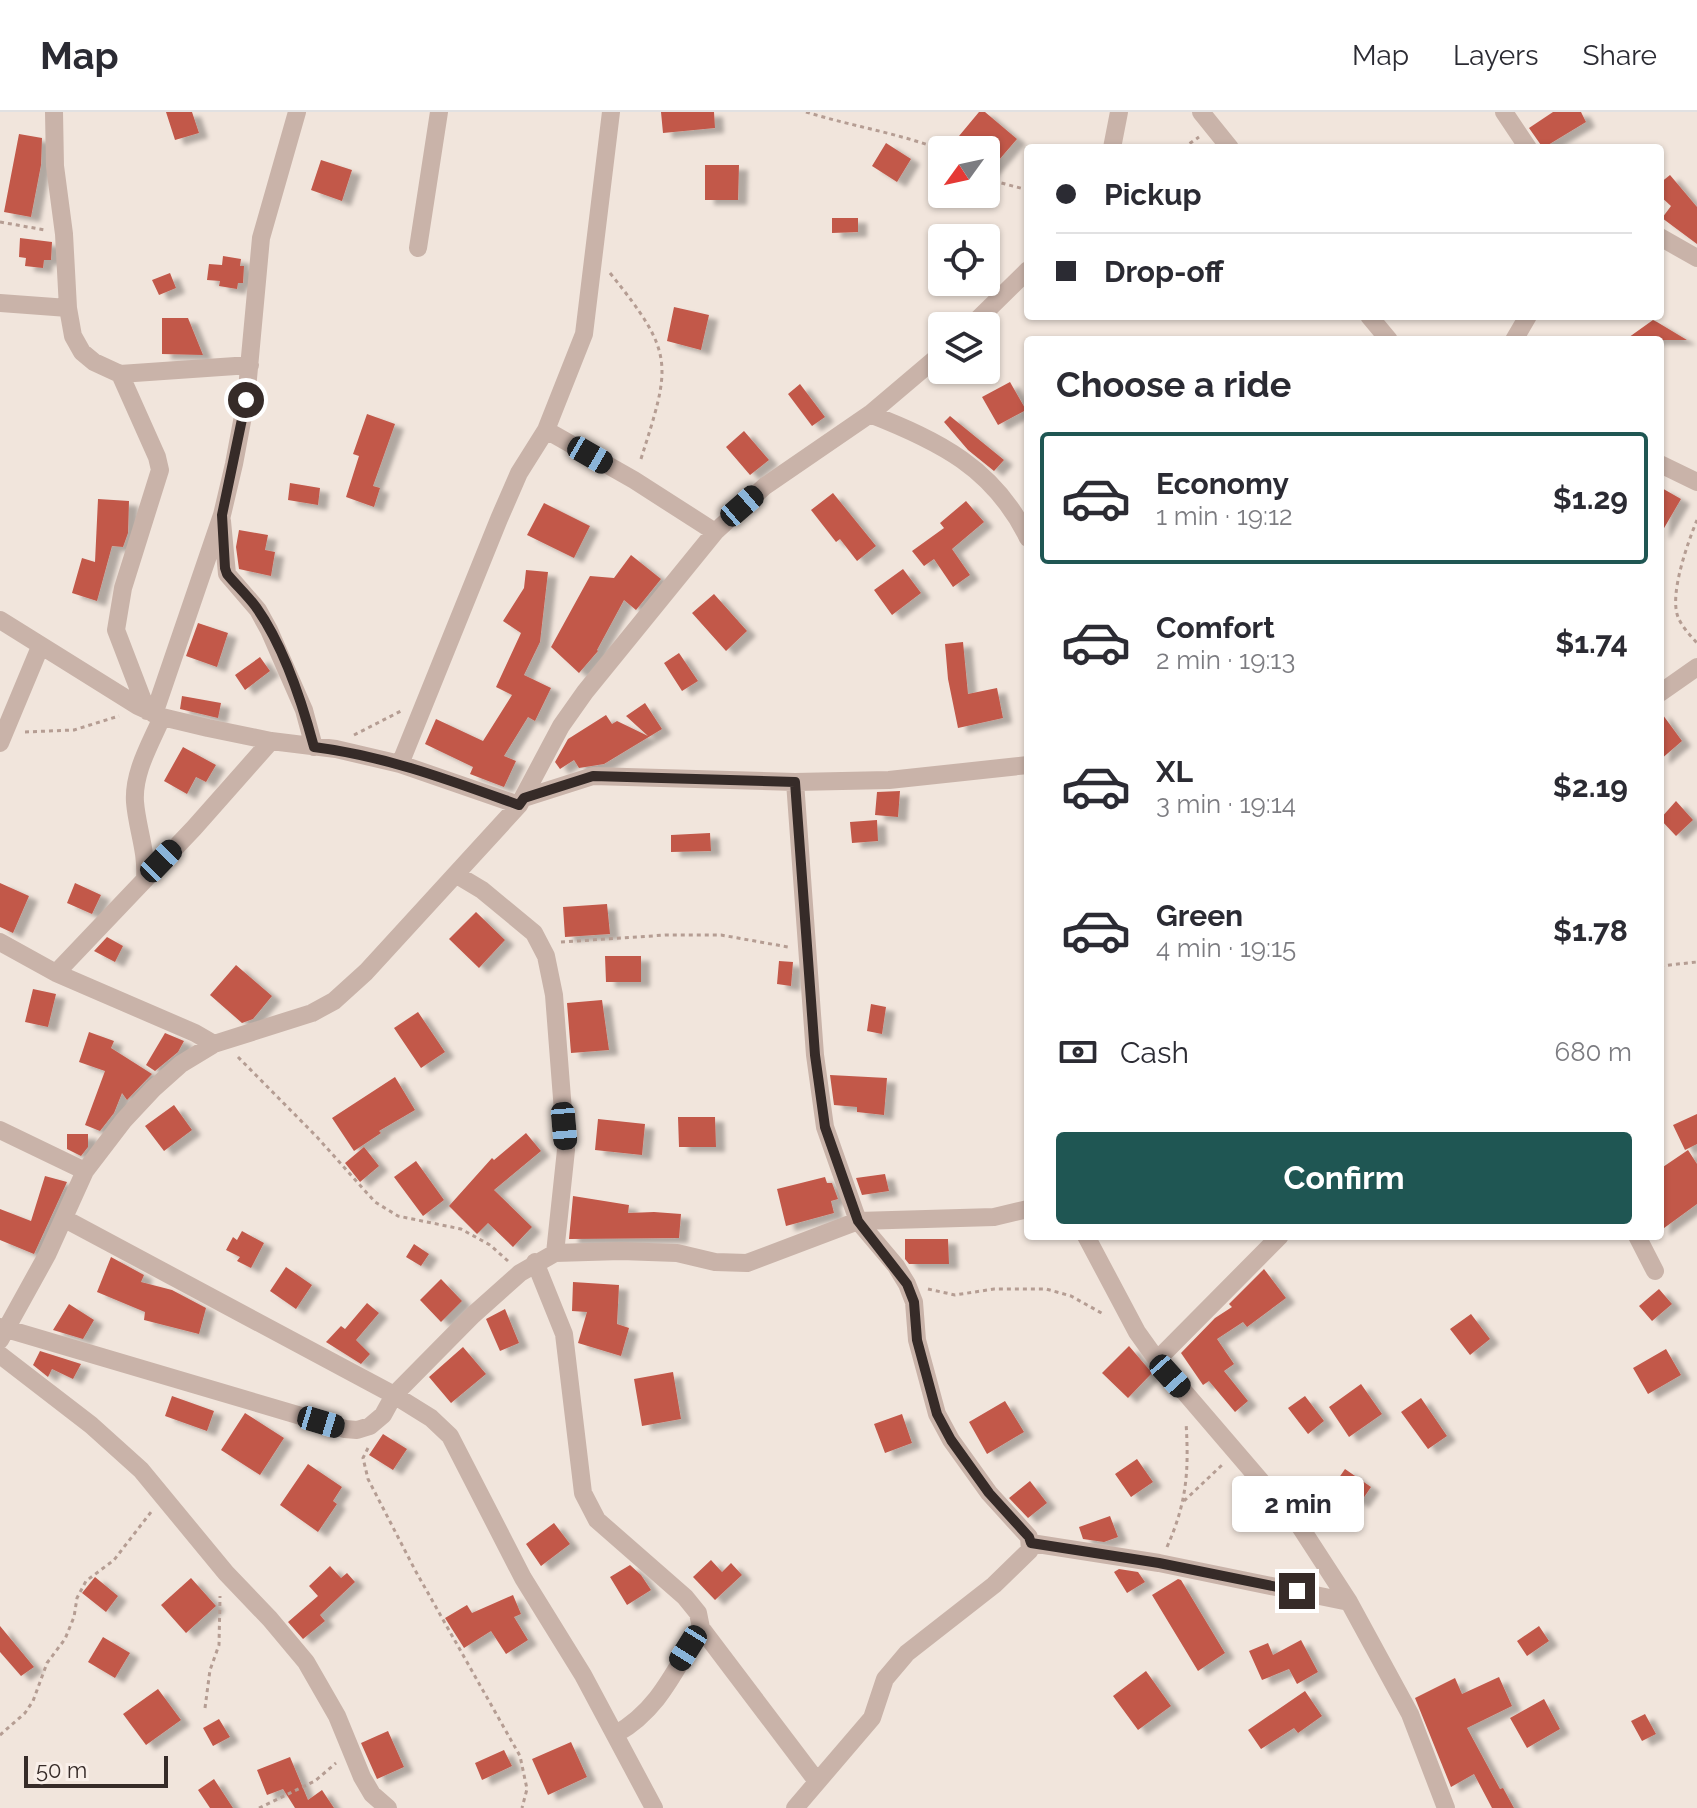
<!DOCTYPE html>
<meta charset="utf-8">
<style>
:root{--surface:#fff;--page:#f2f2f3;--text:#2b2b33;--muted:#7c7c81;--line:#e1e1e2;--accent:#1f5653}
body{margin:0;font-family:Raleway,sans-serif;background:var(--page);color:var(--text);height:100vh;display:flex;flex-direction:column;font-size:30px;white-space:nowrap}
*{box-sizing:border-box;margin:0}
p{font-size:26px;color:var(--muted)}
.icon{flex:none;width:44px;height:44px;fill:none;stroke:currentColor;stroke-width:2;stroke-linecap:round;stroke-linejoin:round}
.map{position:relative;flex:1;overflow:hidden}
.sheet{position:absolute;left:1024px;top:224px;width:640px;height:904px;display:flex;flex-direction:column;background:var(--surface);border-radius:8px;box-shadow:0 2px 6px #0004}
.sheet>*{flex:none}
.guide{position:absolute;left:1024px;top:32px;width:640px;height:176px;border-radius:8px;box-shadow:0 2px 6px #0004;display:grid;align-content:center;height:176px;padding:0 32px;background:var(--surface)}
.needle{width:52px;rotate:237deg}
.tools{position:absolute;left:928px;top:24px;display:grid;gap:16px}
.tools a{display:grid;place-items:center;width:72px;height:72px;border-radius:8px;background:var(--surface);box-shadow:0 2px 6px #0004;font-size:40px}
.scale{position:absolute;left:24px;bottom:20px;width:144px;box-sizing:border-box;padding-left:8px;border:4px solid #362b28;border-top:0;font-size:22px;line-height:28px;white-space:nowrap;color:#362b28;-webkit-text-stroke:6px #f9efe9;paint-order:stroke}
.end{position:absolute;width:36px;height:36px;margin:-18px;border:10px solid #362b28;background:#fff;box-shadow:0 0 0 4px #fff}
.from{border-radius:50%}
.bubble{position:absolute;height:56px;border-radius:8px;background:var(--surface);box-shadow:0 2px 6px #0004;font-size:26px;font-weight:700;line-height:56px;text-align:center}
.car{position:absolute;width:24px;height:48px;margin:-24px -12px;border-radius:10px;box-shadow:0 0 6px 2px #0007;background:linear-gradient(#222 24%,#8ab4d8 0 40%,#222 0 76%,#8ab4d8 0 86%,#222 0)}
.guide b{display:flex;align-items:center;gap:28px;height:76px;font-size:30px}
.guide b+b{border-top:2px solid var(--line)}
.guide i{width:20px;height:20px;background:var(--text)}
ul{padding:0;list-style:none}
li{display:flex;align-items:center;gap:24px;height:132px;margin:0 16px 12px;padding:0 16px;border:4px solid transparent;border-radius:8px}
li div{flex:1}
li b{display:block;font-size:30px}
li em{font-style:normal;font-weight:700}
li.selected{border-color:var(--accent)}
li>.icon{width:72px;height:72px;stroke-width:1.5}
h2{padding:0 32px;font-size:36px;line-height:96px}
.pay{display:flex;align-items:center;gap:20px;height:88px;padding:0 32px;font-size:30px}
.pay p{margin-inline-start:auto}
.button{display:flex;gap:16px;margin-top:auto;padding:16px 32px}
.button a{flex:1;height:92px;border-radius:8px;background:var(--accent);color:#fff;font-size:32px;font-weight:700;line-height:92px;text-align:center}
header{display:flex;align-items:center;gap:48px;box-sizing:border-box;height:112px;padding:0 40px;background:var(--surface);border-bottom:2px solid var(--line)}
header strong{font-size:38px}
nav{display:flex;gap:44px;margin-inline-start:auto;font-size:28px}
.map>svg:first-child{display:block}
.building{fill:#c2584a;filter:url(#shadow)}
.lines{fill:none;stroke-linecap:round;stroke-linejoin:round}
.path{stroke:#b59d93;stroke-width:3;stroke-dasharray:4 4;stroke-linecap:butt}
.street{stroke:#c9b3a9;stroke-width:18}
.route{stroke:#362b28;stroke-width:10}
</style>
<header>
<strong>Map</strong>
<nav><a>Map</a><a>Layers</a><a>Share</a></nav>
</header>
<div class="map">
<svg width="1697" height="1696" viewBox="0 0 1697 1696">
<defs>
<filter id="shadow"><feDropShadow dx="9" dy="5" stdDeviation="2" flood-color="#0004"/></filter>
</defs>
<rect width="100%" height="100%" fill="#f1e5dc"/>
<path class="building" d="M 166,0 L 192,0 L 199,21 L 175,28 Z
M 661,0 L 714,0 L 715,16 L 663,21 Z
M 979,0 L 985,0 L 1017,27 L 986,63 L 986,38 L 963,38 L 954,30 Z
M 1553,0 L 1581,0 L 1586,10 L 1543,36 L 1529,16 Z
M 19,22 L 42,26 L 41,53 L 31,105 L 4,100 Z
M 886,31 L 911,47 L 897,70 L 872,54 Z
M 321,48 L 352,58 L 342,89 L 311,78 Z
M 705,53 L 739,53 L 738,88 L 705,88 Z
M 1670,63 L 1697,95 L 1697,132 L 1662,106 L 1671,94 L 1660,84 L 1660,71 Z
M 832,106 L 858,106 L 858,120 L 832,121 Z
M 20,126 L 52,130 L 51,148 L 44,148 L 43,156 L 25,154 L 26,146 L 19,145 Z
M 223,144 L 241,147 L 240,154 L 244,154 L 243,171 L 238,171 L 237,177 L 219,174 L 220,169 L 207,168 L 209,152 L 222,153 Z
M 170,161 L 176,176 L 159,183 L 152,168 Z
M 674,195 L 709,203 L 701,238 L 667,229 Z
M 162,206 L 188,206 L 203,243 L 162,242 Z
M 1653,208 L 1657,210 L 1687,228 L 1625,228 Z
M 1010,270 L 1026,298 L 998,313 L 982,285 Z
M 800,272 L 825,305 L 812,314 L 788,282 Z
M 367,302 L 395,312 L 373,374 L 380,376 L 374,395 L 346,385 L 359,344 L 353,342 Z
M 950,304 L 1004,348 L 994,359 L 968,338 L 944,310 Z
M 744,319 L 769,348 L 750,363 L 726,335 Z
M 290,371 L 320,376 L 318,393 L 288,388 Z
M 1660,375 L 1681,387 L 1660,423 Z
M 833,381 L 876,434 L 857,449 L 840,427 L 836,430 L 811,398 Z
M 98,387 L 129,389 L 128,421 L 123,435 L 112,434 L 97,489 L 72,481 L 82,446 L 95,450 Z
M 966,389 L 984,410 L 952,437 L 970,463 L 953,475 L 934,447 L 924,454 L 912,439 L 944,416 L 940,411 Z
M 544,391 L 590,414 L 574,446 L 527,423 Z
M 239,418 L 268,423 L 265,438 L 275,440 L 271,464 L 239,457 L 236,435 Z
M 631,443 L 661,467 L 636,498 L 624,488 L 597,538 L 598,539 L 579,561 L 551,535 L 590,464 L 614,466 Z
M 903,457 L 921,481 L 892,503 L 874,478 Z
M 526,458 L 548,460 L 540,530 L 524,563 L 551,576 L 535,609 L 528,605 L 504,644 L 516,649 L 504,675 L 470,662 L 473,655 L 425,632 L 436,607 L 483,629 L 512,583 L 496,575 L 521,521 L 503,509 L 524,476 Z
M 714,482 L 747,519 L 726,539 L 692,501 Z
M 198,511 L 228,521 L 217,555 L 186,544 Z
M 963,530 L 968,582 L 997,576 L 1003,606 L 958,616 L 948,567 L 945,532 Z
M 679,541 L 698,569 L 682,579 L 664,551 Z
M 260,545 L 270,559 L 245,578 L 235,563 Z
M 182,584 L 221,591 L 218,606 L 180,597 Z
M 645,591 L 662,617 L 604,652 L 579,656 L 574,648 L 560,657 L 555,650 L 568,627 L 606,603 L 612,612 L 617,609 L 648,624 L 626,604 Z
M 1660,599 L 1682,629 L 1660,648 Z
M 183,635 L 216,653 L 206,670 L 196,665 L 187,682 L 164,669 Z
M 900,679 L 898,705 L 875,703 L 877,680 Z
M 1676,689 L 1693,708 L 1676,724 L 1660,707 Z
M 877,708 L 878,729 L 852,731 L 850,710 Z
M 710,721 L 711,739 L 671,740 L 671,723 Z
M 0,771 L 29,784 L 13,821 L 0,815 Z
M 75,771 L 101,783 L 92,802 L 67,791 Z
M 607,792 L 610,822 L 565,825 L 563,795 Z
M 476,800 L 505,828 L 479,856 L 449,827 Z
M 107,825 L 123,834 L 115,850 L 94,839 Z
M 605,844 L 641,844 L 641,870 L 606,870 Z
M 779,849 L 793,850 L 791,874 L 777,872 Z
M 236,853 L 272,884 L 253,907 L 242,911 L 210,883 Z
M 33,877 L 56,882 L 48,915 L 25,910 Z
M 602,888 L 609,938 L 571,941 L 567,891 Z
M 871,892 L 886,895 L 882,922 L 867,919 Z
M 418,900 L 445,940 L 421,956 L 394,916 Z
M 89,920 L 114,929 L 111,936 L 152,962 L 127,988 L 122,981 L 114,1001 L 100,1019 L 85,1013 L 105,959 L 79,950 Z
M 165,921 L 184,929 L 178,940 L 155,959 L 146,953 Z
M 830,963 L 887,966 L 884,1003 L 857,1000 L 857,995 L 834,993 Z
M 395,965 L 415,998 L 379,1019 L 381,1021 L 354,1039 L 332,1006 Z
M 174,993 L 192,1018 L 164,1039 L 145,1014 Z
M 1697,1002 L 1697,1032 L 1685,1038 L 1673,1013 Z
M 678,1005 L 715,1005 L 716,1035 L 679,1035 Z
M 598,1007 L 645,1012 L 642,1043 L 595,1038 Z
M 526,1021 L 541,1039 L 494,1078 L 532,1115 L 513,1135 L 488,1111 L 477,1122 L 449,1094 L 492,1046 L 494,1048 Z
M 67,1022 L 88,1022 L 88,1035 L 81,1044 L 67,1037 Z
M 364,1035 L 379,1054 L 360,1070 L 345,1051 Z
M 1688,1038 L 1697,1052 L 1697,1092 L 1660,1119 L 1660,1057 Z
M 416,1049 L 444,1088 L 423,1104 L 394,1065 Z
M 885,1062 L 889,1079 L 862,1083 L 856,1066 Z
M 45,1064 L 67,1070 L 34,1142 L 0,1128 L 0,1097 L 31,1109 Z
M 825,1065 L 827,1071 L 832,1071 L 838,1087 L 831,1089 L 834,1101 L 786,1114 L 777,1077 Z
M 573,1084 L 629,1093 L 628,1101 L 654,1100 L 681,1102 L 679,1126 L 569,1127 Z
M 242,1119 L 264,1131 L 251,1156 L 237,1149 L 240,1145 L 226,1138 L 233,1125 L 237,1128 Z
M 905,1127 L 948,1127 L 949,1152 L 909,1152 L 905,1147 Z
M 414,1132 L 429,1142 L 421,1154 L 406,1145 Z
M 111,1145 L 144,1163 L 141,1170 L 172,1178 L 206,1196 L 199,1222 L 144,1208 L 145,1200 L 97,1180 Z
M 286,1155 L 312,1173 L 296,1197 L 270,1179 Z
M 1264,1157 L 1286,1186 L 1247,1215 L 1243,1210 L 1217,1227 L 1234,1252 L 1224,1259 L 1248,1289 L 1235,1300 L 1209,1269 L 1203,1273 L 1181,1241 L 1215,1206 L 1232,1195 L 1229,1192 Z
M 441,1167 L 462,1189 L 441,1210 L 420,1188 Z
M 573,1170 L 619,1173 L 617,1212 L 629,1216 L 621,1244 L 578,1231 L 587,1200 L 572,1199 Z
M 1659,1177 L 1672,1192 L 1652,1209 L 1639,1194 Z
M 367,1191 L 379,1201 L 356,1228 L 370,1242 L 361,1252 L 326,1230 L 341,1214 L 345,1217 Z
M 69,1192 L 94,1208 L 83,1227 L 53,1218 Z
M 505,1197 L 519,1231 L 500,1239 L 486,1207 Z
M 1471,1202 L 1490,1227 L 1470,1243 L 1450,1217 Z
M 1129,1234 L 1152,1261 L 1128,1286 L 1102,1261 Z
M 463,1235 L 486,1262 L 451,1291 L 429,1265 Z
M 1666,1237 L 1681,1263 L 1648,1282 L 1633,1256 Z
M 40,1239 L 81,1252 L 73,1267 L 52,1257 L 48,1265 L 33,1253 Z
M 673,1260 L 681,1307 L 642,1314 L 634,1267 Z
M 1361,1272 L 1382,1302 L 1349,1325 L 1329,1295 Z
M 172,1284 L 214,1299 L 207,1319 L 165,1304 Z
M 1305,1284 L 1324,1309 L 1308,1322 L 1288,1296 Z
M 1421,1286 L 1447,1324 L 1428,1337 L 1401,1300 Z
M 1005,1289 L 1024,1320 L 987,1342 L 969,1310 Z
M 245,1301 L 284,1326 L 260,1363 L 221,1338 Z
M 902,1302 L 912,1331 L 885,1341 L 874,1312 Z
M 383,1322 L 407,1337 L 393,1358 L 369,1343 Z
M 1137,1347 L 1153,1370 L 1131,1385 L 1115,1362 Z
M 308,1352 L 342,1375 L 333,1389 L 337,1392 L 318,1420 L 280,1393 Z
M 1345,1357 L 1371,1375 L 1360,1391 L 1334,1373 Z
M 1030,1369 L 1047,1391 L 1028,1406 L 1009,1386 Z
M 1110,1404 L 1118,1425 L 1104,1430 L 1083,1427 L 1079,1415 Z
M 554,1411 L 570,1432 L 541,1454 L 526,1432 Z
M 711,1448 L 722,1460 L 731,1451 L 742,1463 L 715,1488 L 693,1465 Z
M 630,1453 L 641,1463 L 651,1478 L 627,1493 L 610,1465 Z
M 330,1454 L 341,1466 L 347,1461 L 355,1470 L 320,1503 L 325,1509 L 303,1527 L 288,1510 L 318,1484 L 309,1474 Z
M 1119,1457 L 1138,1460 L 1145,1470 L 1127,1481 L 1114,1460 Z
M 95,1465 L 118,1484 L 106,1500 L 82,1481 Z
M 191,1466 L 216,1494 L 186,1521 L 161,1493 Z
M 1178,1467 L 1181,1468 L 1225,1541 L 1198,1559 L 1152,1483 Z
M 513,1483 L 521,1502 L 514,1505 L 528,1528 L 506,1542 L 491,1519 L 464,1536 L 445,1506 L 467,1493 L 472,1501 Z
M 0,1514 L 34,1555 L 21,1564 L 0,1540 Z
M 1539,1514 L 1549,1529 L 1527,1544 L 1517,1529 Z
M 103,1525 L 130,1541 L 115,1566 L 88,1550 Z
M 1301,1528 L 1318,1560 L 1297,1572 L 1289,1557 L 1262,1568 L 1249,1539 L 1268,1531 L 1273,1543 Z
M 1146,1559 L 1171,1594 L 1138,1618 L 1113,1584 Z
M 1499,1565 L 1512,1594 L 1467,1616 L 1500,1677 L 1503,1676 L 1514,1696 L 1492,1696 L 1474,1662 L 1451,1675 L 1415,1586 L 1455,1566 L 1462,1582 Z
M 158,1577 L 181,1608 L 146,1633 L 123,1602 Z
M 1305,1579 L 1322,1604 L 1298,1621 L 1294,1616 L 1261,1637 L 1248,1618 Z
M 1544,1587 L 1560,1617 L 1527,1636 L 1510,1606 Z
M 1645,1602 L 1656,1622 L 1642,1629 L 1631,1609 Z
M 219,1607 L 230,1625 L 213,1634 L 203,1616 Z
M 388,1619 L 404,1655 L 377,1667 L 361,1631 Z
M 571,1630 L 587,1665 L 548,1683 L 532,1647 Z
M 504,1638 L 512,1654 L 482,1668 L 475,1651 Z
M 290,1645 L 308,1688 L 322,1678 L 334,1696 L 295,1696 L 283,1677 L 267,1683 L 257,1658 Z
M 214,1667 L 233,1696 L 210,1696 L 198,1678 Z"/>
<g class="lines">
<path class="path" d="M 806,0 C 851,14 898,21 942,38
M 1183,36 L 1199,25
M 986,67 L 1028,78
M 0,110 L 45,118
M 610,161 C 676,243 671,252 640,350
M 1697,408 C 1688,430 1669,482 1678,505 C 1682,515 1690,523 1697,531
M 25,620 L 74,618 L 119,604
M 354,623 L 401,599
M 561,830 L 666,823 L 721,823 L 788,835
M 1660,854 L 1697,850
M 238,945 L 317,1025 L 375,1090 L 398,1104 L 461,1117 L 490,1133 L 508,1149
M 928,1177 L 955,1183 L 994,1177 L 1046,1177 L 1071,1184 L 1105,1203
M 368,1336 L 363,1346 L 368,1367 L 415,1458 L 520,1644 L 527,1677 L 522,1696
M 1184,1389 L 1222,1353
M 1167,1435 C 1187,1390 1189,1359 1186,1310
M 205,1596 L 210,1558 L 219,1533 L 220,1484
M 0,1623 L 25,1601 L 33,1589 L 47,1551 L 65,1527 L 74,1505 L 77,1486 L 86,1469 L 114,1448 L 151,1400
M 259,1696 L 315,1669 L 336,1651"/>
<path class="street" d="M 54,0 L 55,54 L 64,122 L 68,196 L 73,224 L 82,240 L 94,250 L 120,262 L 250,253
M 1201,0 L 1230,36
M 1504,0 L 1528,36
M 1112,36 L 1119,0
M 1660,125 L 1697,146
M 418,136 L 439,0
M 0,191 L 68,196
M 1369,204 L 1389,228
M 971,214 L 1028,158
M 1514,228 L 1528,204
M 120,262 L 157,345 L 160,358 L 123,476 L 116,518 L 147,599
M 870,302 C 939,329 994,356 1028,426
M 546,318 L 634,368 L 715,420
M 1660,352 L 1697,370
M 222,409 L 227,462 L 258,498 L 269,518 L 304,598 L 314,635
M 0,508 L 138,594 L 162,605 L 208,616 L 271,629 L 336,637 L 400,652 L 519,693
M 1660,581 L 1697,555
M 154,602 L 222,403 L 234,352 L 246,288 L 261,126 L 297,0
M 0,631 L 40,535
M 400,652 L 499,407 L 519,361 L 546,318 L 584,222 L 611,0
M 795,670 L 815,943 L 825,1015 L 858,1109 L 896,1154 L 907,1172 L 914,1190 L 917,1228 L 937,1302 L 951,1328 L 989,1381 L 1029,1425 L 1030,1438 L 994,1473 L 907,1541 L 885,1567 L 872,1606 L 795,1696
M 524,686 L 593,664 L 795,670 L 889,668 L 1028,653
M 457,763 L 482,778 L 534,821 L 546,844 L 554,883 L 566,1038 L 555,1141
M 145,766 C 147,739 137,716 135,690 C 133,660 151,631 162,605
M 0,830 L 56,861 L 195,921 L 214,932
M 56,861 L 194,716 L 271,629
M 0,1018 L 85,1059
M 65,1107 L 394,1283 L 431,1306 L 450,1324 L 523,1466 L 583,1563 L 654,1696
M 1086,1124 L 1137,1220 L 1157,1248 L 1301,1416 L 1349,1490 L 1410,1602 L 1446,1696
M 1637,1124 L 1655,1159
M 535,1150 L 564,1222 L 583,1381 L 597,1408 L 685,1485 L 698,1501 L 701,1516 C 675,1557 660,1597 616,1622
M 0,1215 L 345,1317 L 357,1318 L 370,1314 L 383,1303 L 394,1283 L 473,1203 L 520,1161 L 555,1141 L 621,1139 L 677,1141 L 715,1150 L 747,1151 L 858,1109 L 994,1105 L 1028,1097
M 0,1228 L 47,1143 L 85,1059 L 124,1008 L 153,977 L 181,952 L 214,932 L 312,901 L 334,889 L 366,860 L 519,693 L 561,614 L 585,580 L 715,420 L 765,374 L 870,302 L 942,241
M 0,1243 L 91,1313 L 141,1358 L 226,1461 L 270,1507 L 306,1550 L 337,1604 L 362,1665 L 372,1682 L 388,1696
M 1157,1248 L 1280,1124
M 1031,1431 L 1159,1451 L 1349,1490
M 701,1516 L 816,1668"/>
</g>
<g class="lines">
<path class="route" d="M 246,288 L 222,403 L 225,456 L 227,462 C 236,473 247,483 256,495 C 283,533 302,590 314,635 C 386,644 452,669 519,693 L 524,686 L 593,664 L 795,670 L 815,943 L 825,1015 L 858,1109 L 907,1172 L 914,1190 L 917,1228 L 937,1302 L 951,1328 L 989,1381 L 1029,1425 L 1031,1431 L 1159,1451 L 1297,1479"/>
</g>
</svg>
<div class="tools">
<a><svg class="needle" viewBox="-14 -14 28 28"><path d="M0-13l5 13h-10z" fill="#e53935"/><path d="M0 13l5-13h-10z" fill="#7c7c81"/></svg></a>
<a><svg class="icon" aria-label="locate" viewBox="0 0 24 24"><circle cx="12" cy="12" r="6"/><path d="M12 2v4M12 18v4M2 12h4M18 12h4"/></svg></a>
<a><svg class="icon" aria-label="layers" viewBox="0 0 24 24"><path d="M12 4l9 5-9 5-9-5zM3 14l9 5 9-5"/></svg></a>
</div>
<div class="scale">50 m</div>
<i class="end from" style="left:246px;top:288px"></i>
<i class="end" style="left:1297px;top:1479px"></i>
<div class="bubble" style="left:1232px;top:1364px;width:132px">2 min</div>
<i class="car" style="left:590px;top:343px;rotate:120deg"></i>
<i class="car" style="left:742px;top:394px;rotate:49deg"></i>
<i class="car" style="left:161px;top:749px;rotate:44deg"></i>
<i class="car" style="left:564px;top:1014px;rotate:175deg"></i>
<i class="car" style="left:1170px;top:1264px;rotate:138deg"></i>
<i class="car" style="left:321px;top:1310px;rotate:107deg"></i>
<i class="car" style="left:688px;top:1536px;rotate:212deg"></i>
<div class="guide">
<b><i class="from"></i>Pickup</b>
<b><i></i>Drop-off</b>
</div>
<section class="sheet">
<h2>Choose a ride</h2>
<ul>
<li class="selected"><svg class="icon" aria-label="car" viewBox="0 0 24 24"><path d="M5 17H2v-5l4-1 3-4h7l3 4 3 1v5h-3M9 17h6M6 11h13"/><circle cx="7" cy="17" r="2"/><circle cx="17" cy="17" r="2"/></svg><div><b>Economy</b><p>1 min · 19:12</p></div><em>$1.29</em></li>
<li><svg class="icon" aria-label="car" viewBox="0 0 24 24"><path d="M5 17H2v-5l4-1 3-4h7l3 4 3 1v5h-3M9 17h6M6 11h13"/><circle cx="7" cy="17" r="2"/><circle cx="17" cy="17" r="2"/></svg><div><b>Comfort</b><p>2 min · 19:13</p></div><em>$1.74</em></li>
<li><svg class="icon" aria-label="car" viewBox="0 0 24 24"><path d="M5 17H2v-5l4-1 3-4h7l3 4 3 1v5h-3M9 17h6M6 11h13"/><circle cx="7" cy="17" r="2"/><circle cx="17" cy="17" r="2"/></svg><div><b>XL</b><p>3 min · 19:14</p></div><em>$2.19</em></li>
<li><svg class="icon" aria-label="car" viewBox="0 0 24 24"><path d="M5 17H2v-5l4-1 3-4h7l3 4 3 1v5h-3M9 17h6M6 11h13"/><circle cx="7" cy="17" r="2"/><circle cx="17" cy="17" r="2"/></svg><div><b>Green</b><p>4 min · 19:15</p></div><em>$1.78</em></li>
</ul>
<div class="pay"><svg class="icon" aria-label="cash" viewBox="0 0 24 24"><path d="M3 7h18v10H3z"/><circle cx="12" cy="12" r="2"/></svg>Cash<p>680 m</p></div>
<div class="button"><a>Confirm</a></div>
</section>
</div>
